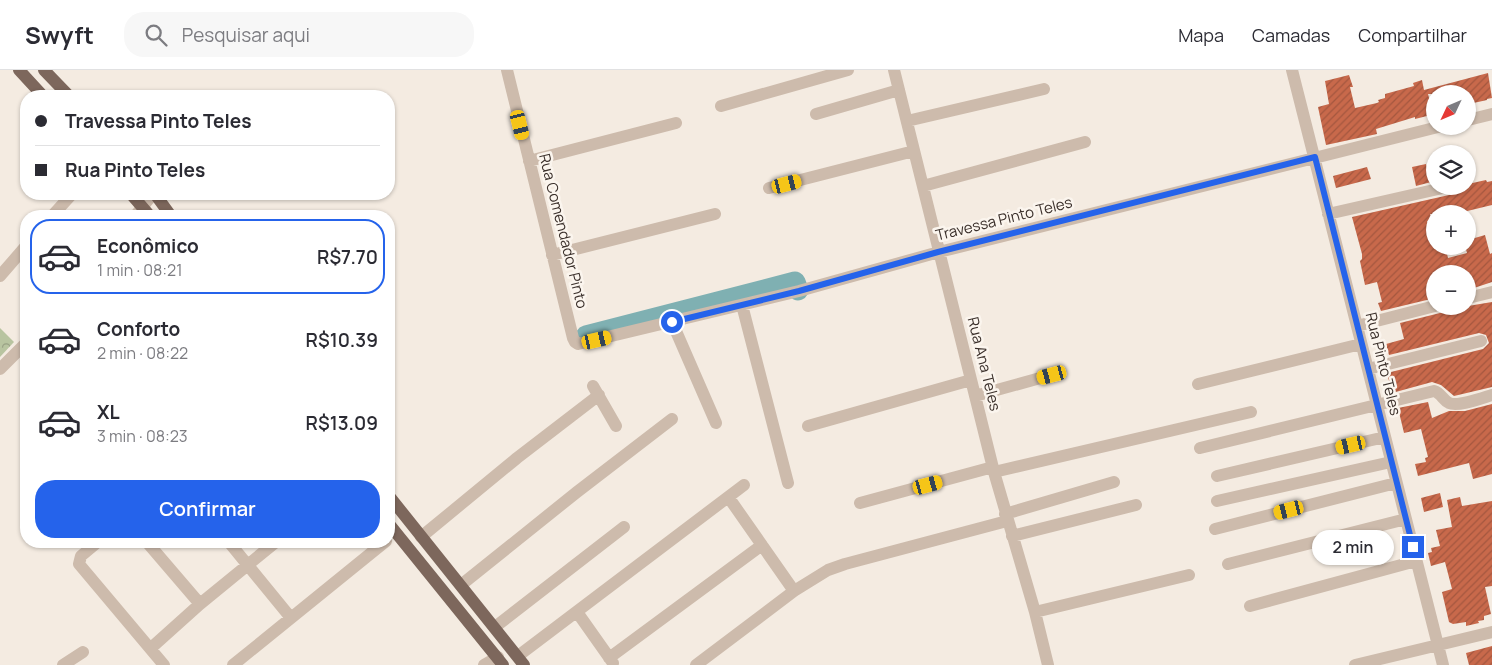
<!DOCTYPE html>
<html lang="pt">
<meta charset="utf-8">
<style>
:root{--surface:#fff;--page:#f7f7f7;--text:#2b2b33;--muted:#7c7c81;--line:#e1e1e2;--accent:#2563eb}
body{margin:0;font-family:Manrope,sans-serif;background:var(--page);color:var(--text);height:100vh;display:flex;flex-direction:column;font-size:19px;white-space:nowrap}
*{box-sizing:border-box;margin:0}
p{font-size:16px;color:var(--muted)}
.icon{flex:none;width:28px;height:28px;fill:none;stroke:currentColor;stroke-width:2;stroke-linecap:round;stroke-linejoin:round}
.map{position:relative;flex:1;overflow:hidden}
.sheet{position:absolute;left:20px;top:140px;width:375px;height:338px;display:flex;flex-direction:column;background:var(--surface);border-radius:20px;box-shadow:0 1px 4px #0004}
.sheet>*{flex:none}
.banner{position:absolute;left:20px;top:20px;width:375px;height:110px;border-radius:20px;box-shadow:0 1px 4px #0004;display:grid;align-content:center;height:110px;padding:0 15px;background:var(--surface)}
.needle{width:32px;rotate:226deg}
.fabs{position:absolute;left:1426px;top:15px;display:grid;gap:10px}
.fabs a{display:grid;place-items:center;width:50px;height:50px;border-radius:50%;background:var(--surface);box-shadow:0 1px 4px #0004;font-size:25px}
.end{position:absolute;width:22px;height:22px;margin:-11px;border:6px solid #2563eb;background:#fff;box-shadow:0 0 0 2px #fff}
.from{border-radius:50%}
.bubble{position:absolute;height:35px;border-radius:18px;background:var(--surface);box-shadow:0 1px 4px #0004;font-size:16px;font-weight:600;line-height:35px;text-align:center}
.car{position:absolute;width:15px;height:30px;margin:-15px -8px;border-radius:6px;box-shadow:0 0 4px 1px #0007;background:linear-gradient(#f5c518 24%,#345 0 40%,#f5c518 0 76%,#345 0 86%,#f5c518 0)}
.banner b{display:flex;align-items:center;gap:18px;height:48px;font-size:19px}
.banner b+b{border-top:1px solid var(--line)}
.banner i{width:12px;height:12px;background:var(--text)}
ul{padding:9px 0 0;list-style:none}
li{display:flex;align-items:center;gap:15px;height:75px;margin:0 10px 8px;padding:0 5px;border:2px solid transparent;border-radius:20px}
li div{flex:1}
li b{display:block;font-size:19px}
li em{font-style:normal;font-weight:600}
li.selected{border-color:var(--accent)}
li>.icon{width:45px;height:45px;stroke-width:1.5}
.cta{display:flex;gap:10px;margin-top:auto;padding:10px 15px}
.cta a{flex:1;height:58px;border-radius:20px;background:var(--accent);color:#fff;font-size:20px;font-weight:600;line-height:58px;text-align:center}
header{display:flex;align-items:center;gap:30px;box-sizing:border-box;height:70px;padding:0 25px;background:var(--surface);border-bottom:1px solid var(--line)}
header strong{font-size:24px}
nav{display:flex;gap:28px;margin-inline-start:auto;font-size:18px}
.search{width:350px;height:45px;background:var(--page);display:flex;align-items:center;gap:12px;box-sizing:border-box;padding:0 18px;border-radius:20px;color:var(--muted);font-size:19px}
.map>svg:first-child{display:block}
.park{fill:url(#park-crowns)}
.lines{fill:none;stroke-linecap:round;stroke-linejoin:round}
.river{stroke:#7fb0b2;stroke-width:21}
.building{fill:url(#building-hatch)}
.minor{stroke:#cdbbac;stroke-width:12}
.major{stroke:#7d675c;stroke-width:12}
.route{stroke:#2563eb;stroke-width:6}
.labels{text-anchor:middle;stroke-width:5;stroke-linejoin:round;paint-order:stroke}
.street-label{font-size:15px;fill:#3b302b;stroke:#fbf5ee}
</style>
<header>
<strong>Swyft</strong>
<div class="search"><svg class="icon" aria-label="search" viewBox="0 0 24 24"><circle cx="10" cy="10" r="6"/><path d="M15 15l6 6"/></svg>Pesquisar aqui</div>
<nav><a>Mapa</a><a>Camadas</a><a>Compartilhar</a></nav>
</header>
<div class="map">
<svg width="1492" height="595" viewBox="0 0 1492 595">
<defs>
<pattern id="park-crowns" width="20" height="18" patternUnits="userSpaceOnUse" patternTransform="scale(1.25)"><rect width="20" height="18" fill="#b8c4a0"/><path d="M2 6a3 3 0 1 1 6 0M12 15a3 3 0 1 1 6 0" fill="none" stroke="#97a083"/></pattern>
<pattern id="building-hatch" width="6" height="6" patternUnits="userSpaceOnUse" patternTransform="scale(1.25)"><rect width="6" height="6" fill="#c8694b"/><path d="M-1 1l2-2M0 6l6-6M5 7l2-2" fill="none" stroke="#a4573f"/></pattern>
</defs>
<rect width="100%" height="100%" fill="#f4ebe1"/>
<path class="park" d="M 0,258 L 14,272 L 0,287 Z"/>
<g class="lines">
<path class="river" d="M 586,266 L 795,212 L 798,220"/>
</g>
<path class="building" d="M 1488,3 L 1492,28 L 1487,29 L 1487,30 L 1469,34 L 1468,24 L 1428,24 L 1433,43 L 1427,44 L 1427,46 L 1415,49 L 1415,47 L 1376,59 L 1377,64 L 1326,75 L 1318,37 L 1329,34 L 1325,11 L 1349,5 L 1353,17 L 1350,17 L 1355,38 L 1377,33 L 1379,32 L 1378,30 L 1385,28 L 1385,24 L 1414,16 L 1413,13 L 1422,10 L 1424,20 Z
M 1426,94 L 1429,108 L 1435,106 L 1435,111 L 1416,116 L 1412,97 Z
M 1367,97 L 1371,109 L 1336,118 L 1333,106 Z
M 1486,110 L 1487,112 L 1492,111 L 1492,135 L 1455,144 L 1430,144 L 1432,150 L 1427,151 L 1434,179 L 1445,176 L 1448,188 L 1467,183 L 1465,176 L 1468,176 L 1468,170 L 1485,165 L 1490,184 L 1492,183 L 1492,212 L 1468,220 L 1468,204 L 1435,204 L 1435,228 L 1381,241 L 1378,233 L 1382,232 L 1377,212 L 1365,215 L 1360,191 L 1362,189 L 1362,184 L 1352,147 L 1449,125 L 1453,123 L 1455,116 L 1468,116 L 1468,114 Z
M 1492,232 L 1492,317 L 1454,326 L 1441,315 L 1432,312 L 1392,323 L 1387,303 L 1483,279 L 1489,273 L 1486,265 L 1479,263 L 1389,285 L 1386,274 L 1404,269 L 1400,253 L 1468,236 Z
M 1428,332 L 1432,348 L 1449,341 L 1465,341 L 1492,334 L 1492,404 L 1473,409 L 1469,393 L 1418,406 L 1415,394 L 1426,392 L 1425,388 L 1428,387 L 1421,359 L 1404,363 L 1398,338 Z
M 1440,423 L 1443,437 L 1424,442 L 1421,428 Z
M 1460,427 L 1462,436 L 1492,431 L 1492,516 L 1485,517 L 1491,544 L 1484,546 L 1484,550 L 1478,551 L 1479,553 L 1466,556 L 1466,552 L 1453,554 L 1449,552 L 1442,522 L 1452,519 L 1445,492 L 1431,496 L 1428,483 L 1432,482 L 1431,478 L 1440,476 L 1436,460 L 1452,457 L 1447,430 Z
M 1492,576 L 1492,595 L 1469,595 L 1466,583 Z"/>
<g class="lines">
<path class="minor" d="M 507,0 L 573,268 L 575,272 L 578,274 L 799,221 L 939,182 L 1442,56
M 894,0 L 994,402 L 1035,542 L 1048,595
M 1292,0 L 1443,595
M 721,36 L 848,0
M 816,44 L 899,20
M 1468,50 L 1492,44
M 907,51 L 1044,19
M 529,91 L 676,53
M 923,116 L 1085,72
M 769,118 L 914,81
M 1328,144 L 1447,117
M 52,146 L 72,124
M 135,146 L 153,124
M 552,185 L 715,144
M 0,206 L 26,176
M 1468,228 L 1492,222
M 742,235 L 788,413
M 672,252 L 716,353
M 1357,256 L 1435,236
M 0,299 L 26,273
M 1368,299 L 1481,271
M 1198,314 L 1361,274
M 593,316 L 616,356
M 975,326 L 1051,305
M 808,356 L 971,310
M 1200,378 L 1434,321 C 1441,323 1443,330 1449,333 C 1458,337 1482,328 1492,325
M 994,402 L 1251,342
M 1217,406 L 1385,367
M 729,428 L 794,521
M 1217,431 L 1391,392
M 860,433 L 993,397
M 1005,444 L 1114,412
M 1215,459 L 1396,413
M 1012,466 L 1136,435
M 421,467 L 517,388 L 599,325
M 99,471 L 81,486 L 79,494 L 164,595
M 146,471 L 200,534
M 228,471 L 291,548
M 1228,494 L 1406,449
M 461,515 L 577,422 L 672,349
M 1250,536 L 1416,491
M 577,542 L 613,593
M 1035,542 L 1189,505
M 495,557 L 624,457
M 151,578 L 200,534 L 277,471
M 518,586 L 744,415
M 609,588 L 762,475
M 63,595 L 83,582
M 233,595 L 386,471
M 484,595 L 498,587
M 696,595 L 794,521 L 828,500 L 845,494 L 1007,451
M 1355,595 L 1492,562"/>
<path class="major" d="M 19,0 L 43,26
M 44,0 L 69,26
M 131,124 L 150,146
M 155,124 L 171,146
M 389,426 L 524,595
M 389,454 L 503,595"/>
</g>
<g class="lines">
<path class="route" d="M 672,252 L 799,221 L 938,182 L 1315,87 L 1413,477"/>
</g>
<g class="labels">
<g class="street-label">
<text transform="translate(1004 149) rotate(-14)" y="5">Travessa Pinto Teles</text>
<text transform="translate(563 161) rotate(76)" y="5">Rua Comendador Pinto</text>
<text transform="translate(984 294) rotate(76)" y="5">Rua Ana Teles</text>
<text transform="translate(1383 294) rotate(76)" y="5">Rua Pinto Teles</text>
</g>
</g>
</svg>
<div class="fabs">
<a><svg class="needle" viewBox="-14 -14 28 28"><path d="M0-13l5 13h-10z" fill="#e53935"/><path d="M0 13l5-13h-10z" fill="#7c7c81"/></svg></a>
<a><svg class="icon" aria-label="layers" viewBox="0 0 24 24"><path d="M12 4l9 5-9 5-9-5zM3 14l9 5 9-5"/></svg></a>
<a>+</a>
<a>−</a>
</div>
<i class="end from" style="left:672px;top:252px"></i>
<i class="end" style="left:1413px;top:477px"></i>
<div class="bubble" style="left:1312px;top:460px;width:82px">2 min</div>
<i class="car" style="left:520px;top:55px;rotate:166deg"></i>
<i class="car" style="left:787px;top:114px;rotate:76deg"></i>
<i class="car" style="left:597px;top:270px;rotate:77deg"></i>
<i class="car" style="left:1052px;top:305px;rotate:255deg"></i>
<i class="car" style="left:1351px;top:375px;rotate:257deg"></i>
<i class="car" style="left:928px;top:415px;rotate:75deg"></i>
<i class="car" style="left:1289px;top:440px;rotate:256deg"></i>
<div class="banner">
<b><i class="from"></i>Travessa Pinto Teles</b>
<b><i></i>Rua Pinto Teles</b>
</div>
<section class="sheet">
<ul>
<li class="selected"><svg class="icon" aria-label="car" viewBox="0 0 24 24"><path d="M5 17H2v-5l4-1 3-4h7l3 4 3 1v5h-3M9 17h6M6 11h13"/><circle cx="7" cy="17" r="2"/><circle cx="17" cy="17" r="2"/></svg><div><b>Econômico</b><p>1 min · 08:21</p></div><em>R$7.70</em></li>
<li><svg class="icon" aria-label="car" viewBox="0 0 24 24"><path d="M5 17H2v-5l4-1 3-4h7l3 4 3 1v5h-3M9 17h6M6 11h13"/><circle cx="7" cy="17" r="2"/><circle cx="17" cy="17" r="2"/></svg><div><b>Conforto</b><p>2 min · 08:22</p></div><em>R$10.39</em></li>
<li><svg class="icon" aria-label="car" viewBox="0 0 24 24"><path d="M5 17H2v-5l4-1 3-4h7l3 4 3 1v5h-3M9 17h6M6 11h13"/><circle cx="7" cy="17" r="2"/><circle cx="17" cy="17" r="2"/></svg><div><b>XL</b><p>3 min · 08:23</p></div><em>R$13.09</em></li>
</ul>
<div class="cta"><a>Confirmar</a></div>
</section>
</div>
